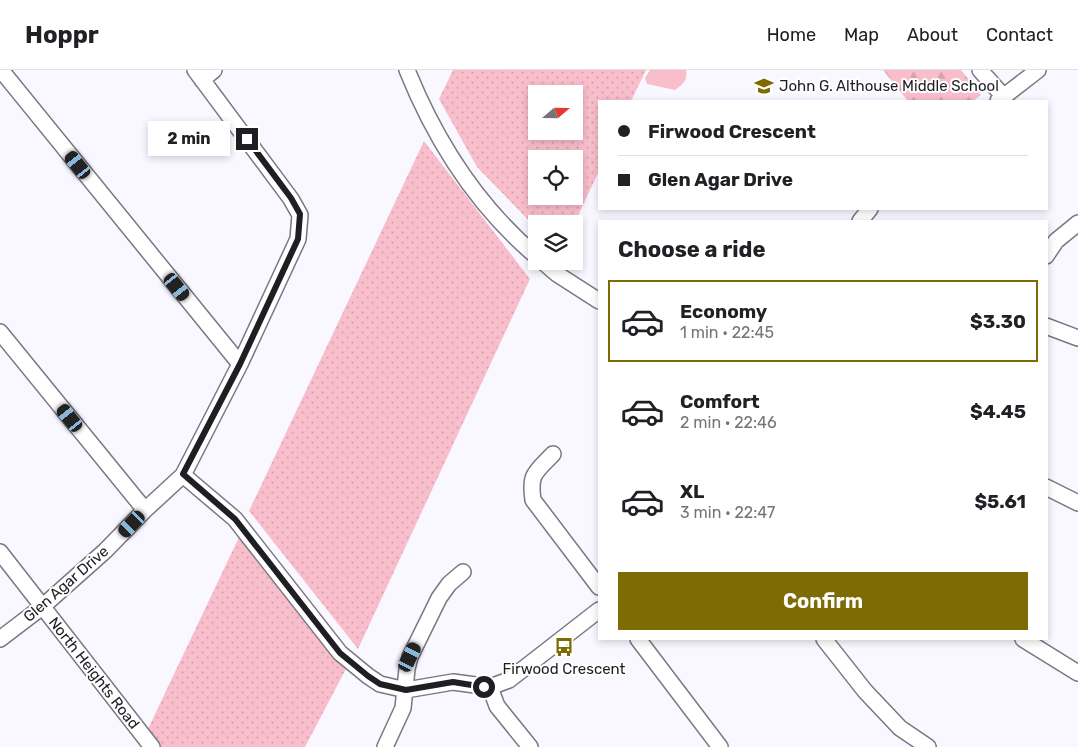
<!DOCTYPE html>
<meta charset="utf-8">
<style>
:root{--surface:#fff;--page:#f2f2f2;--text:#202124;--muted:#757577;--line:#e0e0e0;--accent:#7e6b04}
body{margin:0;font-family:Rubik,sans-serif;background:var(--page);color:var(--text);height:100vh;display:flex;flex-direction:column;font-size:19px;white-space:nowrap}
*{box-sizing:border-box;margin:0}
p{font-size:16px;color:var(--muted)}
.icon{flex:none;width:28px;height:28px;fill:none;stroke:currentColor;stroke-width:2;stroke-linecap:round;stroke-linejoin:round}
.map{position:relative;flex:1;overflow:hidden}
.sheet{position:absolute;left:598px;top:150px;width:450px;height:420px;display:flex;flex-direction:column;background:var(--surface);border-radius:0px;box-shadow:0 2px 8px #0003}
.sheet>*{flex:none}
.guide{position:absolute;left:598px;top:30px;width:450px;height:110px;border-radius:0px;box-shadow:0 2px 8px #0003;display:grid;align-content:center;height:110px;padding:0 20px;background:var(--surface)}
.needle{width:32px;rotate:70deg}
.buttons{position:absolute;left:528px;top:15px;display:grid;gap:10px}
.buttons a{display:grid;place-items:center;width:55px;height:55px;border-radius:0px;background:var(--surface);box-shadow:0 2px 8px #0003;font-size:25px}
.end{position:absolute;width:22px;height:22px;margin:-11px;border:6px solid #1f1e22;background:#fff;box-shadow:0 0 0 2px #fff}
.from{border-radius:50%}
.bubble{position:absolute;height:35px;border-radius:0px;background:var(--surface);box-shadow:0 2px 8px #0003;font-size:16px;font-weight:700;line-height:35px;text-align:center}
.car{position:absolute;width:15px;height:30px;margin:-15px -8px;border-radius:6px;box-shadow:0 0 4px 1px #0007;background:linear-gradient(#222 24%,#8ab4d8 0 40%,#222 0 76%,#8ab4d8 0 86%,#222 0)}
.guide b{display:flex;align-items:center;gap:18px;height:48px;font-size:19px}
.guide b+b{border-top:1px solid var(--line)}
.guide i{width:12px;height:12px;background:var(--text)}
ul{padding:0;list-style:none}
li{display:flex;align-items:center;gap:15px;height:82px;margin:0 10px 8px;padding:0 10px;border:2px solid transparent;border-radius:0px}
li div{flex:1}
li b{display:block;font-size:19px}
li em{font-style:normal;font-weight:700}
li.on{border-color:var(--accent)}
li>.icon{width:45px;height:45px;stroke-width:1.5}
h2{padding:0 20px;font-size:22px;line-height:60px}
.primary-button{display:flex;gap:10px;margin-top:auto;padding:10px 20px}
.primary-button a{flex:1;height:58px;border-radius:0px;background:var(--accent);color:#fff;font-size:20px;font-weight:700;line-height:58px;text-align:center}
header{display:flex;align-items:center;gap:30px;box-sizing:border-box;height:70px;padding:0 25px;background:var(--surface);border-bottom:1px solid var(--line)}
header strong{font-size:24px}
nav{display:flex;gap:28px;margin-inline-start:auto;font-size:18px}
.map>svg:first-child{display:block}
.grass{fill:url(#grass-dots);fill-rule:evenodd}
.forest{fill:url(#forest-firs)}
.pitch{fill:#f9becc}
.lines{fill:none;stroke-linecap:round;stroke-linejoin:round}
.minor-casing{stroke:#7a7782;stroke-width:18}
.minor{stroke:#fff;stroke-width:15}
.route{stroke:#1f1e22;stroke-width:6}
.labels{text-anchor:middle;stroke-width:4;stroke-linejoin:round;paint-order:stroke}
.poi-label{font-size:15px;fill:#1f1e22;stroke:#fff;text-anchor:start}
.street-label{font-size:15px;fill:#1f1e22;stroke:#fff}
</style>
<header>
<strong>Hoppr</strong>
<nav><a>Home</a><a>Map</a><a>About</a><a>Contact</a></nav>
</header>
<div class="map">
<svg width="1078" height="677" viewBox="0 0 1078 677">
<defs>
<pattern id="grass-dots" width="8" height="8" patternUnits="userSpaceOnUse" patternTransform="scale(1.25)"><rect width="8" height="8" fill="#f9becc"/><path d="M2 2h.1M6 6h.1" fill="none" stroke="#d5a3af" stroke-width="1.8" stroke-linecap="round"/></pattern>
<pattern id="forest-firs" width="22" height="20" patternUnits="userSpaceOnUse" patternTransform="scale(1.25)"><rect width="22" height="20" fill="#f9becc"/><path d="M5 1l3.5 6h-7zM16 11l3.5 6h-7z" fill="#d5a3af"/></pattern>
</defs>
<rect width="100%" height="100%" fill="#f9f7ff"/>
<path class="grass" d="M 453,0 L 646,0 L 631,31 L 599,31 L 599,101 L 574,154 L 536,154 L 536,158 L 477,97 L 439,29 ZM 536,24 L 574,24 L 574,61 L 536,61 ZM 536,89 L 574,89 L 574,126 L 536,126 Z
M 424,71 L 530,209 L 358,579 L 249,441 Z
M 241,463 L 347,597 L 305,677 L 160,677 L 147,661 Z"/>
<path class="forest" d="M 883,0 L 961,0 L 981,25 L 973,31 L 908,31 Z"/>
<path class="pitch" d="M 650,0 L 686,0 C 688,10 683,14 675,20 L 647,14 L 645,8 Z"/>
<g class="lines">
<g class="minor-casing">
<path id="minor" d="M 1,0 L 240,294
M 407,0 C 436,72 477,136 536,186
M 980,0 L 1004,27
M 202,10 L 214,0
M 998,31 L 1038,0
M 860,151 L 870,139
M 1046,186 L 1056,171 L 1078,153
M 542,191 L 557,204 L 599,231
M 1046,256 L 1078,268
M 0,262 L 145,440
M 553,384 C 536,402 529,403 533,430 L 599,517
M 183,405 L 235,449 L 340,583 L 368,606 L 380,614 L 406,620 L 453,612 L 490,617 L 509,610 L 599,540
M 1046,417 L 1078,433
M 0,482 L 152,677
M 0,569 L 42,537 L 105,481 L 145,440 L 183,405 L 240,294 L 298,169 L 300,145 L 291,129 L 195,0
M 638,569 L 720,677
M 824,569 L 865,621 L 900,658 L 928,677
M 1023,569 L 1078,603
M 490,617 L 497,636 L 530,677
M 385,677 L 403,638 L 407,599 L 410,587 L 439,528 L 449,514 L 463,502"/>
</g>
<use href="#minor" class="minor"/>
</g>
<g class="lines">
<path class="route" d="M 247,69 L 291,128 L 300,144 L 298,169 L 240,294 L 183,404 L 235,449 L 340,583 L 368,606 L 380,614 L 406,620 L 453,612 L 484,617"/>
</g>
<defs>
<g id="school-bare" transform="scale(1.5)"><path d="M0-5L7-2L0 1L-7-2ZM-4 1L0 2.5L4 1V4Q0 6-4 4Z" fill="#7e6b04" stroke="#fff" stroke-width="2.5" paint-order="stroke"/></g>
<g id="bus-bare" transform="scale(1.5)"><path d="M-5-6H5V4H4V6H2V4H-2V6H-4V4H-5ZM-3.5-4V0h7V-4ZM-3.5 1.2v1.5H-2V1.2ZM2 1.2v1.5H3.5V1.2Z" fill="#7e6b04" stroke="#fff" stroke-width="2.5" paint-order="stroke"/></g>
</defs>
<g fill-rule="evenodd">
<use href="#school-bare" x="764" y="16"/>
<use href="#bus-bare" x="564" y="577"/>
</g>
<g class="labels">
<g class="poi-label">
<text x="779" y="21">John G. Althouse Middle School</text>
<text x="564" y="604" text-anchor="middle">Firwood Crescent</text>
</g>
<g class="street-label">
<text transform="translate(66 514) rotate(-41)" y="5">Glen Agar Drive</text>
<text transform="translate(94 603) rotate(52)" y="5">North Heights Road</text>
</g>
</g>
</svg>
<div class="buttons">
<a><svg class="needle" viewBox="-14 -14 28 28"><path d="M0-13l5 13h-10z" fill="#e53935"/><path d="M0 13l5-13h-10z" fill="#757577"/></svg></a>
<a><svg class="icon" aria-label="locate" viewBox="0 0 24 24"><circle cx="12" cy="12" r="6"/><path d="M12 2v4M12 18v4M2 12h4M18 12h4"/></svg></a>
<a><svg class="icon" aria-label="layers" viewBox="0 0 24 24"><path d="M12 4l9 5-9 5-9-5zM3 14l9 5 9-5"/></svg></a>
</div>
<i class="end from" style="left:484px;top:617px"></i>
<i class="end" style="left:247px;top:69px"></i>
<div class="bubble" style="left:148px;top:51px;width:82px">2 min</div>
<i class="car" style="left:78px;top:95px;rotate:321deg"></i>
<i class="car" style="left:177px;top:217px;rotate:141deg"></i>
<i class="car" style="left:70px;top:348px;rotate:321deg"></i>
<i class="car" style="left:132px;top:454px;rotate:224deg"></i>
<i class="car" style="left:410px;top:587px;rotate:26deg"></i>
<div class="guide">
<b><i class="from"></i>Firwood Crescent</b>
<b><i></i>Glen Agar Drive</b>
</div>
<section class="sheet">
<h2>Choose a ride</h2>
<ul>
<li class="on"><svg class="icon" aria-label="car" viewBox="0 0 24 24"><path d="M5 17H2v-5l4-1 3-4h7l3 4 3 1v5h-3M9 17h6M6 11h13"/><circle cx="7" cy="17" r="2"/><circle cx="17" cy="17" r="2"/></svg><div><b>Economy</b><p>1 min · 22:45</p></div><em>$3.30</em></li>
<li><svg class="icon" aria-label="car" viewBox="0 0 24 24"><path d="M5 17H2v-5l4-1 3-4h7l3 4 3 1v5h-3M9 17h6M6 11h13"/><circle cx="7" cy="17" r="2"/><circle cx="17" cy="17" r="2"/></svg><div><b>Comfort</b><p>2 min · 22:46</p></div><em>$4.45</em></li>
<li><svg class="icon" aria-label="car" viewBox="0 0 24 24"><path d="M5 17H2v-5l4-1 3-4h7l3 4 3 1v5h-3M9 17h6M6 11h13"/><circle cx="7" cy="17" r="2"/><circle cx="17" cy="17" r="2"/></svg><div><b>XL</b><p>3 min · 22:47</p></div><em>$5.61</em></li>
</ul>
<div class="primary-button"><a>Confirm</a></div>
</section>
</div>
